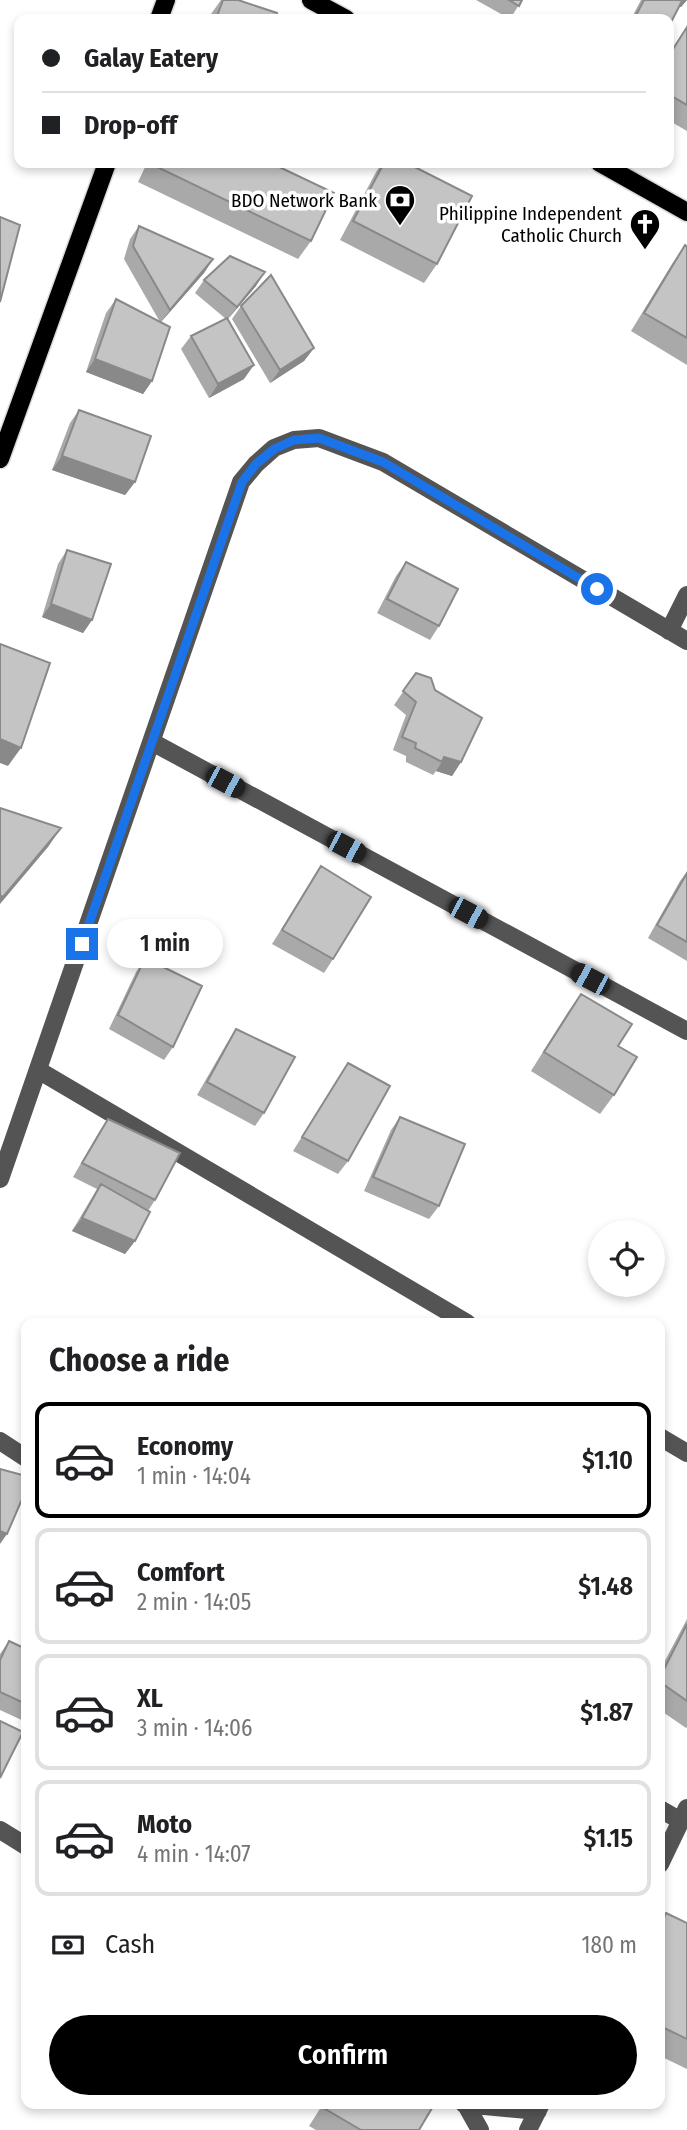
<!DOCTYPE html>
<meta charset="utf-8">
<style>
:root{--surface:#fff;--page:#f2f2f2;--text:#202124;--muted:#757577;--line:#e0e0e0;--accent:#000}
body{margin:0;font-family:"Fira Sans Condensed",sans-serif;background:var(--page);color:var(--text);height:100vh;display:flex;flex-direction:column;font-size:26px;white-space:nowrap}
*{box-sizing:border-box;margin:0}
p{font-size:23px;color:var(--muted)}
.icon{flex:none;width:38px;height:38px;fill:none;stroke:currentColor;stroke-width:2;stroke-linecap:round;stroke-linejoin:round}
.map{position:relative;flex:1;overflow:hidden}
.side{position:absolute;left:21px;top:1318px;width:644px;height:791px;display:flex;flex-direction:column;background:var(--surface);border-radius:14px;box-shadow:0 4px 10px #0003}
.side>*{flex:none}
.hud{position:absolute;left:14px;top:14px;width:660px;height:154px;border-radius:14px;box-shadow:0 4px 10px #0003;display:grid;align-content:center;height:154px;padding:0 28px;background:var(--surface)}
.fabs{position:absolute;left:588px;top:1220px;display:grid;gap:14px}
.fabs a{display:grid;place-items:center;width:77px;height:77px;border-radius:50%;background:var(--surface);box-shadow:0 4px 10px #0003;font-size:35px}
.end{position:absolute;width:32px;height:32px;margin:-16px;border:9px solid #1a73e8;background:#fff;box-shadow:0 0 0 4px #fff}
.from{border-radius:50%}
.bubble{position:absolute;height:49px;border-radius:24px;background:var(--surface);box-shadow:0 4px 10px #0003;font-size:23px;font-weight:600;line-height:49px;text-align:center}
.car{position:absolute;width:21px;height:42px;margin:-21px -10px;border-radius:9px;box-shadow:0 0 5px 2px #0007;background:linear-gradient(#222 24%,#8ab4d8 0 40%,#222 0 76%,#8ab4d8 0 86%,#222 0)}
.hud b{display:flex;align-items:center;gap:24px;height:66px;font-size:26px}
.hud b+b{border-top:2px solid var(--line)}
.hud i{width:18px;height:18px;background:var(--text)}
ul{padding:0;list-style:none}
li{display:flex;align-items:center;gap:21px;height:116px;margin:0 14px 10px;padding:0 14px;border:4px solid var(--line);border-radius:14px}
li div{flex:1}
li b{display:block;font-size:26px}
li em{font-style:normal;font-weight:600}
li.active{border-color:var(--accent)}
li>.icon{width:63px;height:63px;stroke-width:1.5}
h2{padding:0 28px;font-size:32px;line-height:84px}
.pay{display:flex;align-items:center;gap:18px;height:77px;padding:0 28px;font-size:26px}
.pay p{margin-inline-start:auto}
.cta{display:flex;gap:14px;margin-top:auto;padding:14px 28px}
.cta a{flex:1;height:80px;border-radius:42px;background:var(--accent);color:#fff;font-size:28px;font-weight:600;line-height:80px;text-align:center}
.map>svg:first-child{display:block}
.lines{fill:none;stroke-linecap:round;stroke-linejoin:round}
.major-casing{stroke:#dbdbdb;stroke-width:21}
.minor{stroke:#545454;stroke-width:18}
.major{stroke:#000;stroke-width:18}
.wall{fill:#a9a9a9}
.shaded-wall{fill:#898989}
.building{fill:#c4c4c4;stroke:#898989;stroke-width:2}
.route{stroke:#1a73e8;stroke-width:9}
.labels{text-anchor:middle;stroke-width:7;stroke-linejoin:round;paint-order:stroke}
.poi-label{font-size:19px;fill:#000;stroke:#fff;text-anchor:end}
</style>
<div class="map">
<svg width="687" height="2130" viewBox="0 0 687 2130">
<rect width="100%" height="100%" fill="#fff"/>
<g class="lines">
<g class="major-casing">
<path id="major" d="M 311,0 L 346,19
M 159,19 L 166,0
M 600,163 L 687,212
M 0,459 L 107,163"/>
</g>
<path class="minor" d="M 669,631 L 687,595
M 152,742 L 687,1031
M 38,1070 L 467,1323
M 0,1179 L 241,482 L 256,464 L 274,448 L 294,440 L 319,438 L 383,462 L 687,641
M 660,1437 L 687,1453
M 0,1441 L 26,1458
M 660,1809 L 681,1821
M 0,1830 L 26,1846
M 660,1864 L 687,1808
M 464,2104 L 538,2111
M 466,2105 L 480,2130
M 528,2130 L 541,2104"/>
<use href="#major" class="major"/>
</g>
<path class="wall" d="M 221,0 L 238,0 L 275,19 L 210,19 L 211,14 Z
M 476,0 L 522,0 L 510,19 Z
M 641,0 L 687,0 L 681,7 L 679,7 L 668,19 L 631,19 Z
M 687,26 L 687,131 L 668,120 L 668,55 Z
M 147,163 L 271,163 L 311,241 L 298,259 L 138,182 Z
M 382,163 L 407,163 L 437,264 L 424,283 L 340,240 L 376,172 Z
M 139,226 L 213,259 L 204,273 L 161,322 L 152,381 L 143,394 L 86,372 L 106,313 L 116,299 L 160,322 L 124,259 L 130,239 Z
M 685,245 L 687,247 L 687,365 L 631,331 L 672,264 Z
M 204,280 L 256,286 L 228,319 L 244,379 L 209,398 L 181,349 L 191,336 L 226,319 L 195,293 Z
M 241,306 L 314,348 L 304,361 L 270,383 L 232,319 Z
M 79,410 L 135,482 L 125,495 L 52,470 L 70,423 Z
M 67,550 L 92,620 L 83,633 L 42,617 L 58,564 Z
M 406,562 L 439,626 L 430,640 L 377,613 L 396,576 Z
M 416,673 L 461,762 L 452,776 L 436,771 L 433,775 L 406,762 L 406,756 L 393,750 L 406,715 L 394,705 Z
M 321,866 L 333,959 L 324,973 L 272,944 Z
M 687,872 L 687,961 L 648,938 L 680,881 Z
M 145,958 L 173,1047 L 164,1060 L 109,1029 L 136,972 Z
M 581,994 L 618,1046 L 614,1095 L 600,1114 L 531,1071 L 568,1012 Z
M 236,1029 L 264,1113 L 255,1126 L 197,1095 L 227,1043 Z
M 348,1063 L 348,1161 L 338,1174 L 293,1151 Z
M 400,1117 L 439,1206 L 429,1219 L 364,1191 L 391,1130 Z
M 108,1119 L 155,1200 L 148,1211 L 135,1241 L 125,1254 L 72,1231 L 97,1189 L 73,1177 L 99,1132 Z
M 687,1619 L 687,1727 L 686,1728 L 660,1710 L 660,1670 Z
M 9,1641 L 26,1649 L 26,1722 L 0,1710 L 0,1654 Z
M 666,1913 L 687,1923 L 687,2069 L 660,2056 L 660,1922 Z
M 323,2104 L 425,2104 L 419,2130 L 316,2130 L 309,2126 Z"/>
<path class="shaded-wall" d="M 662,0 L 687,0 L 681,7 Z
M 213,259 L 204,273 L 160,323 L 170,310 Z
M 265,272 L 256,286 L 227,320 L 237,307 Z
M 314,348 L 304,361 L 270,383 L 280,370 Z
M 95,359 L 152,381 L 143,394 L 86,372 Z
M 254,365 L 244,379 L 209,398 L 218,384 Z
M 62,456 L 135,482 L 125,495 L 52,470 Z
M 51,604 L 92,620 L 83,633 L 42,617 Z
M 0,739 L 21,748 L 8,766 L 0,763 Z
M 444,757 L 461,762 L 452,776 L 436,771 L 442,762 Z
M 61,828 L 48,847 L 0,904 L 0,895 Z
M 82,1218 L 135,1241 L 125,1254 L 72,1231 Z
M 0,1531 L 7,1534 L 0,1544 Z"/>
<path class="building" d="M 223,0 L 238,0 L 277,13 L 275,19 L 216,19 Z
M 509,0 L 522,0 L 519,6 Z
M 644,0 L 679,0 L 682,1 L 668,28 L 668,19 L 634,19 Z
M 687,27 L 687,105 L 668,94 L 668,57 Z
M 152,163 L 271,163 L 334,193 L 311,241 L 151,164 Z
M 384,163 L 407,163 L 472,196 L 437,264 L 353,221 Z
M 0,217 L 20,225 L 0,302 Z
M 139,226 L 213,259 L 170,310 L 133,246 Z
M 685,245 L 687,247 L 687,338 L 644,313 Z
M 230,256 L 265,272 L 237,307 L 204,280 Z
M 271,275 L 314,348 L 280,370 L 241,306 Z
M 116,299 L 170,327 L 152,381 L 95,359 Z
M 227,318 L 254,365 L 218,384 L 191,336 Z
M 79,410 L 151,436 L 135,482 L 62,456 Z
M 67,550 L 111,564 L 92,620 L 51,604 Z
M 406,562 L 458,589 L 439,626 L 387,599 Z
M 0,644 L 50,663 L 21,748 L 0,739 Z
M 416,673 L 431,678 L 435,690 L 482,718 L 461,762 L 444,757 L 442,762 L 415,748 L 416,743 L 402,737 L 416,702 L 403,691 Z
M 0,808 L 61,828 L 3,897 L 0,895 Z
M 321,866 L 371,897 L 333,959 L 282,930 Z
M 687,873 L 687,942 L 657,925 Z
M 145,958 L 202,986 L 173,1047 L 118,1015 Z
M 581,994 L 632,1024 L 618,1046 L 637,1057 L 614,1095 L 544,1052 Z
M 236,1029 L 295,1057 L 264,1113 L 207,1082 Z
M 348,1063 L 390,1086 L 348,1161 L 302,1137 Z
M 400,1117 L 465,1144 L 439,1206 L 373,1177 Z
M 108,1119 L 180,1153 L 155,1200 L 82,1163 Z
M 101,1184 L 150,1212 L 135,1241 L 82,1218 Z
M 0,1469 L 26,1476 L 26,1490 L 7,1534 L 0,1531 Z
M 687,1624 L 687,1701 L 660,1682 L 660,1677 Z
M 9,1641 L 26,1649 L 26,1704 L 0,1692 L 0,1660 Z
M 0,1721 L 23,1732 L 0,1778 Z
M 666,1913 L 687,1923 L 687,2039 L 660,2026 L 660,1926 Z
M 325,2104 L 425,2104 L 432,2108 L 419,2130 L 361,2130 L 322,2107 Z"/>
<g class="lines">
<path class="route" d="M 82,944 L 242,482 L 256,464 L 274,449 L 294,440 L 319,438 L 383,462 L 597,589"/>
</g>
<defs>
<g id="bank-pin" transform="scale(1.575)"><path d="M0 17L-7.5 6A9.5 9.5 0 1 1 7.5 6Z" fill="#000" stroke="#fff"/><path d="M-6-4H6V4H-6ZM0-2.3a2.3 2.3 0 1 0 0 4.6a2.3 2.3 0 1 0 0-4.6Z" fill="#fff"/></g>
<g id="church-pin" transform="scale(1.575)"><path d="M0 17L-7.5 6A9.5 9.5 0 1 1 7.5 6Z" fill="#000" stroke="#fff"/><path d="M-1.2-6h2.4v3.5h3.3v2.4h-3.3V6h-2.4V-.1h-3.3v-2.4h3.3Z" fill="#fff"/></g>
</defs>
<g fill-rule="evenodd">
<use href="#bank-pin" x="400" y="200"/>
<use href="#church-pin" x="645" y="224"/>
</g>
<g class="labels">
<g class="poi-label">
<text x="377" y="207">BDO Network Bank</text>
<text x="622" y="220">Philippine Independent<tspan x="622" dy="22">Catholic Church</tspan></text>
</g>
</g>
</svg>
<div class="fabs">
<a><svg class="icon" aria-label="locate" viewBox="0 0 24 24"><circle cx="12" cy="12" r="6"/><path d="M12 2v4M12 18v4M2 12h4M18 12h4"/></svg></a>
</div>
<i class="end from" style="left:597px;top:589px"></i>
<i class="end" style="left:82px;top:944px"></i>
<div class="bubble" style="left:107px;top:919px;width:116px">1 min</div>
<i class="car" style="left:225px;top:782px;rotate:118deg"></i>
<i class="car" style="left:346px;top:847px;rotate:118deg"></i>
<i class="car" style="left:468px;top:913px;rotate:118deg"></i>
<i class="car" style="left:590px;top:979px;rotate:298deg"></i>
<div class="hud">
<b><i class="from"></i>Galay Eatery</b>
<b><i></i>Drop-off</b>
</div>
<section class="side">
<h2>Choose a ride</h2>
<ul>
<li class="active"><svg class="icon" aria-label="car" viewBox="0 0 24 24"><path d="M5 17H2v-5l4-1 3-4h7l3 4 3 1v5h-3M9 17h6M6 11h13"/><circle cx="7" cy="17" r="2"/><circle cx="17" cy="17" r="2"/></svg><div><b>Economy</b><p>1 min · 14:04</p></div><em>$1.10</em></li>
<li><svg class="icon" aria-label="car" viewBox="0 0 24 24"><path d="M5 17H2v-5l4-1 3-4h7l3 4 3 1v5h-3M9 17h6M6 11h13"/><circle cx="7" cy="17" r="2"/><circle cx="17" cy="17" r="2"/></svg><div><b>Comfort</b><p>2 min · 14:05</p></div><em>$1.48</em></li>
<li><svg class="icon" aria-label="car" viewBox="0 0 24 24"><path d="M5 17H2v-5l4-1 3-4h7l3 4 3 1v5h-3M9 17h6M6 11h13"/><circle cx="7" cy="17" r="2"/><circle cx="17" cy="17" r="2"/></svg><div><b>XL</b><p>3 min · 14:06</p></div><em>$1.87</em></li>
<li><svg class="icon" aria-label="car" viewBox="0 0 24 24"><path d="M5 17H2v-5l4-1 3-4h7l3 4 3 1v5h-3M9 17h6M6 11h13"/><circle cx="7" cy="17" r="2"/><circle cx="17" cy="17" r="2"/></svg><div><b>Moto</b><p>4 min · 14:07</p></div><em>$1.15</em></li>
</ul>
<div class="pay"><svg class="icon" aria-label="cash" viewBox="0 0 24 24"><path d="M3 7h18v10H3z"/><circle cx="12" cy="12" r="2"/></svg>Cash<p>180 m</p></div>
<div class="cta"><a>Confirm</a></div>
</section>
</div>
